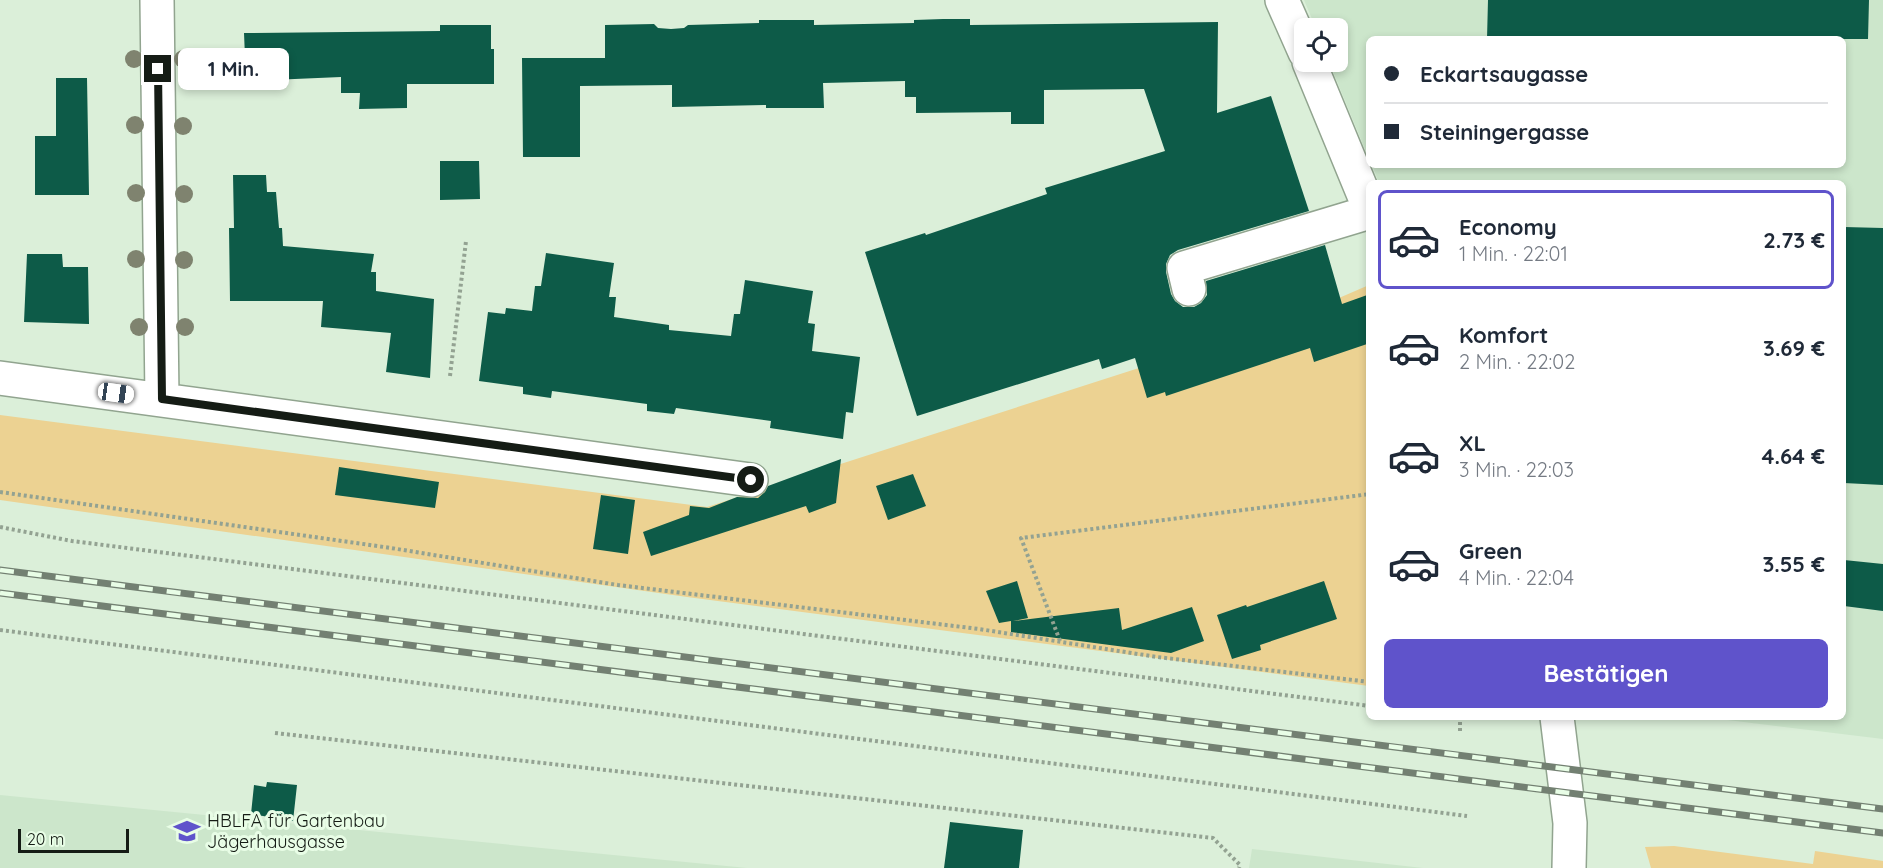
<!DOCTYPE html>
<html lang="de">
<meta charset="utf-8">
<style>
:root{--surface:#fff;--page:#f2f2f3;--text:#1f2937;--muted:#747a83;--line:#e0e1e3;--accent:#5f53cb}
body{margin:0;font-family:Quicksand,sans-serif;background:var(--page);color:var(--text);height:100vh;display:flex;flex-direction:column;font-size:22px;white-space:nowrap}
*{box-sizing:border-box;margin:0}
p{font-size:20px;color:var(--muted)}
.icon{flex:none;width:33px;height:33px;fill:none;stroke:currentColor;stroke-width:2;stroke-linecap:round;stroke-linejoin:round}
.map{position:relative;flex:1;overflow:hidden}
.details{position:absolute;left:1366px;top:180px;width:480px;height:540px;display:flex;flex-direction:column;background:var(--surface);border-radius:9px;box-shadow:0 3px 9px #0003}
.details>*{flex:none}
.hud{position:absolute;left:1366px;top:36px;width:480px;height:132px;border-radius:9px;box-shadow:0 3px 9px #0003;display:grid;align-content:center;height:132px;padding:0 18px;background:var(--surface)}
.buttons{position:absolute;left:1294px;top:18px;display:grid;gap:12px}
.buttons a{display:grid;place-items:center;width:54px;height:54px;border-radius:9px;background:var(--surface);box-shadow:0 3px 9px #0003;font-size:30px}
.scale{position:absolute;left:18px;bottom:15px;width:111px;box-sizing:border-box;padding-left:6px;border:3px solid #151c15;border-top:0;font-size:16px;line-height:21px;white-space:nowrap;color:#151c15;-webkit-text-stroke:4px #e8fde6;paint-order:stroke}
.end{position:absolute;width:27px;height:27px;margin:-14px;border:8px solid #151c15;background:#fff;box-shadow:0 0 0 3px #fff}
.from{border-radius:50%}
.bubble{position:absolute;height:42px;border-radius:9px;background:var(--surface);box-shadow:0 3px 9px #0003;font-size:20px;font-weight:800;line-height:42px;text-align:center}
.car{position:absolute;width:18px;height:36px;margin:-18px -9px;border-radius:8px;box-shadow:0 0 4px 2px #0007;background:linear-gradient(#fff 24%,#345 0 40%,#fff 0 76%,#345 0 86%,#fff 0)}
.hud b{display:flex;align-items:center;gap:21px;height:57px;font-size:22px}
.hud b+b{border-top:2px solid var(--line)}
.hud i{width:15px;height:15px;background:var(--text)}
ul{padding:10px 0 0;list-style:none}
li{display:flex;align-items:center;gap:18px;height:99px;margin:0 12px 9px;padding:0 6px;border:3px solid transparent;border-radius:9px}
li div{flex:1}
li b{display:block;font-size:22px}
li em{font-style:normal;font-weight:800}
li.selected{border-color:var(--accent)}
li>.icon{width:54px;height:54px;stroke-width:1.5}
.primary-button{display:flex;gap:12px;margin-top:auto;padding:12px 18px}
.primary-button a{flex:1;height:69px;border-radius:9px;background:var(--accent);color:#fff;font-size:24px;font-weight:800;line-height:69px;text-align:center}
.map>svg:first-child{display:block}
.built{fill:#cce6cb}
.green{fill:#ecd292}
.building{fill:#0d5b48}
.lines{fill:none;stroke-linecap:round;stroke-linejoin:round}
.minor-casing{stroke:#91a48f;stroke-width:36}
.path{stroke:#93a292;stroke-width:4;stroke-dasharray:3 3;stroke-linecap:butt}
.minor{stroke:#fff;stroke-width:33}
.rail-casing{stroke:#738072;stroke-width:7}
.rail{stroke:#e8fde6;stroke-width:4.5;stroke-dasharray:14;stroke-linecap:butt}
.tree{fill:#7f836f}
.route{stroke:#151c15;stroke-width:8}
.labels{text-anchor:middle;stroke-width:6;stroke-linejoin:round;paint-order:stroke}
.poi-label{font-size:18px;fill:#151c15;stroke:#e8fde6;text-anchor:start}
</style>
<div class="map">
<svg width="1883" height="868" viewBox="0 0 1883 868">
<rect width="100%" height="100%" fill="#dbefd9"/>
<path class="built" d="M 1304,0 L 1883,0 L 1883,739 L 1703,717 L 1844,717 L 1844,183 L 1379,183 L 1372,165 L 1844,165 L 1844,39 L 1370,39 L 1369,159 L 1329,62 L 1338,62 L 1338,28 L 1316,28 Z
M 0,795 L 747,868 L 0,868 Z
M 1252,849 L 1423,868 L 1249,868 Z"/>
<path class="green" d="M 1369,285 L 1369,686 L 687,597 L 0,500 L 0,415 L 707,507 L 1288,320 Z
M 1674,846 L 1813,864 L 1815,851 L 1883,861 L 1883,868 L 1651,868 L 1645,847 Z"/>
<path class="building" d="M 1488,0 L 1869,0 L 1868,39 L 1487,39 Z
M 943,19 L 970,19 L 970,25 L 1218,22 L 1217,113 L 1271,96 L 1309,211 L 1178,250 L 1170,255 L 1166,264 L 1166,272 L 1171,294 L 1175,301 L 1183,307 L 1194,307 L 1201,303 L 1207,295 L 1206,281 L 1325,245 L 1342,304 L 1370,294 L 1370,343 L 1314,362 L 1310,348 L 1166,396 L 1165,392 L 1147,398 L 1135,358 L 1102,369 L 1099,359 L 917,416 L 865,252 L 925,233 L 926,235 L 1047,194 L 1045,188 L 1165,151 L 1144,89 L 1044,90 L 1044,124 L 1011,124 L 1011,112 L 916,113 L 916,97 L 905,97 L 905,81 L 823,83 L 824,108 L 766,108 L 766,105 L 672,107 L 672,85 L 580,86 L 580,157 L 523,157 L 522,58 L 605,58 L 605,25 L 654,24 L 658,28 L 671,29 L 684,28 L 688,25 L 759,23 L 759,20 L 814,20 L 814,25 L 914,23 L 914,20 Z
M 440,25 L 491,25 L 491,49 L 494,49 L 494,84 L 407,84 L 407,108 L 359,109 L 360,93 L 341,93 L 341,77 L 246,81 L 244,33 L 440,31 Z
M 56,78 L 87,78 L 89,195 L 35,195 L 35,136 L 56,136 Z
M 440,161 L 479,161 L 480,199 L 440,200 Z
M 233,175 L 266,175 L 267,192 L 276,192 L 279,228 L 282,228 L 283,246 L 374,254 L 371,272 L 376,272 L 376,291 L 434,299 L 430,378 L 386,372 L 391,333 L 321,327 L 323,301 L 230,301 L 229,228 L 234,228 Z
M 1844,227 L 1883,228 L 1883,485 L 1844,483 Z
M 546,253 L 614,263 L 609,297 L 616,297 L 614,317 L 669,325 L 669,330 L 731,336 L 734,314 L 740,314 L 745,280 L 813,291 L 808,323 L 815,324 L 812,351 L 860,357 L 853,413 L 846,412 L 843,439 L 770,428 L 771,421 L 676,408 L 674,414 L 647,411 L 647,404 L 552,391 L 551,398 L 523,394 L 523,387 L 479,381 L 488,312 L 505,314 L 506,308 L 532,311 L 535,286 L 541,286 Z
M 27,254 L 62,254 L 63,267 L 88,267 L 89,324 L 24,322 Z
M 841,459 L 836,503 L 809,513 L 806,506 L 651,556 L 643,532 L 689,515 L 690,506 L 709,508 L 737,497 L 758,498 L 765,492 L 768,486 Z
M 339,467 L 439,482 L 435,508 L 335,495 Z
M 913,474 L 926,506 L 888,520 L 876,486 Z
M 601,495 L 635,500 L 628,554 L 593,549 Z
M 1844,560 L 1883,564 L 1883,611 L 1844,606 Z
M 1017,581 L 1028,618 L 1013,621 L 1119,608 L 1122,630 L 1192,607 L 1204,641 L 1171,653 L 1011,632 L 1011,621 L 999,623 L 986,591 Z
M 1324,581 L 1337,619 L 1260,645 L 1261,650 L 1232,659 L 1217,615 L 1246,605 L 1247,607 Z
M 267,782 L 297,785 L 293,821 L 251,814 L 254,785 L 266,787 Z
M 950,822 L 1023,830 L 1019,868 L 944,868 Z"/>
<g class="lines">
<g class="minor-casing">
<path id="minor" d="M 157,0 L 162,399
M 1282,0 L 1305,52
M 1309,62 L 1370,210
M 1189,289 L 1184,268 L 1370,212
M 0,378 L 751,480
M 1557,717 L 1570,823 L 1569,868"/>
</g>
<path class="path" d="M 450,376 L 466,241
M 0,492 L 391,548 L 618,585 L 979,629 L 1157,657 L 1370,682
M 0,527 L 72,541 L 1370,706
M 0,630 L 1467,816
M 1060,641 L 1021,538 L 1370,494
M 1452,717 L 1460,718 L 1460,732
M 275,733 L 1213,838 L 1240,865 L 1239,868"/>
<use href="#minor" class="minor"/>
<g class="rail-casing">
<path id="rail" d="M 0,570 L 1883,809
M 0,593 L 1883,833"/>
</g>
<use href="#rail" class="rail"/>
</g>
<g class="tree">
<circle cx="134" cy="59" r="9"/>
<circle cx="183" cy="59" r="9"/>
<circle cx="135" cy="125" r="9"/>
<circle cx="183" cy="126" r="9"/>
<circle cx="136" cy="193" r="9"/>
<circle cx="184" cy="194" r="9"/>
<circle cx="136" cy="259" r="9"/>
<circle cx="184" cy="260" r="9"/>
<circle cx="139" cy="327" r="9"/>
<circle cx="185" cy="327" r="9"/>
</g>
<g class="lines">
<path class="route" d="M 158,69 L 162,399 L 751,480"/>
</g>
<defs>
<g id="school-bare" transform="scale(2.07)"><path d="M0-5L7-2L0 1L-7-2ZM-4 1L0 2.5L4 1V4Q0 6-4 4Z" fill="#5f53cb" stroke="#e8fde6" stroke-width="2.5" paint-order="stroke"/></g>
</defs>
<g fill-rule="evenodd">
<use href="#school-bare" x="187" y="831"/>
</g>
<g class="labels">
<g class="poi-label">
<text x="207" y="827">HBLFA für Gartenbau<tspan x="207" dy="21">Jägerhausgasse</tspan></text>
</g>
</g>
</svg>
<div class="buttons">
<a><svg class="icon" aria-label="locate" viewBox="0 0 24 24"><circle cx="12" cy="12" r="6"/><path d="M12 2v4M12 18v4M2 12h4M18 12h4"/></svg></a>
</div>
<div class="scale">20 m</div>
<i class="end from" style="left:751px;top:480px"></i>
<i class="end" style="left:158px;top:69px"></i>
<div class="bubble" style="left:178px;top:48px;width:111px">1 Min.</div>
<i class="car" style="left:116px;top:393px;rotate:98deg"></i>
<div class="hud">
<b><i class="from"></i>Eckartsaugasse</b>
<b><i></i>Steiningergasse</b>
</div>
<section class="details">
<ul>
<li class="selected"><svg class="icon" aria-label="car" viewBox="0 0 24 24"><path d="M5 17H2v-5l4-1 3-4h7l3 4 3 1v5h-3M9 17h6M6 11h13"/><circle cx="7" cy="17" r="2"/><circle cx="17" cy="17" r="2"/></svg><div><b>Economy</b><p>1 Min. · 22:01</p></div><em>2.73 €</em></li>
<li><svg class="icon" aria-label="car" viewBox="0 0 24 24"><path d="M5 17H2v-5l4-1 3-4h7l3 4 3 1v5h-3M9 17h6M6 11h13"/><circle cx="7" cy="17" r="2"/><circle cx="17" cy="17" r="2"/></svg><div><b>Komfort</b><p>2 Min. · 22:02</p></div><em>3.69 €</em></li>
<li><svg class="icon" aria-label="car" viewBox="0 0 24 24"><path d="M5 17H2v-5l4-1 3-4h7l3 4 3 1v5h-3M9 17h6M6 11h13"/><circle cx="7" cy="17" r="2"/><circle cx="17" cy="17" r="2"/></svg><div><b>XL</b><p>3 Min. · 22:03</p></div><em>4.64 €</em></li>
<li><svg class="icon" aria-label="car" viewBox="0 0 24 24"><path d="M5 17H2v-5l4-1 3-4h7l3 4 3 1v5h-3M9 17h6M6 11h13"/><circle cx="7" cy="17" r="2"/><circle cx="17" cy="17" r="2"/></svg><div><b>Green</b><p>4 Min. · 22:04</p></div><em>3.55 €</em></li>
</ul>
<div class="primary-button"><a>Bestätigen</a></div>
</section>
</div>
